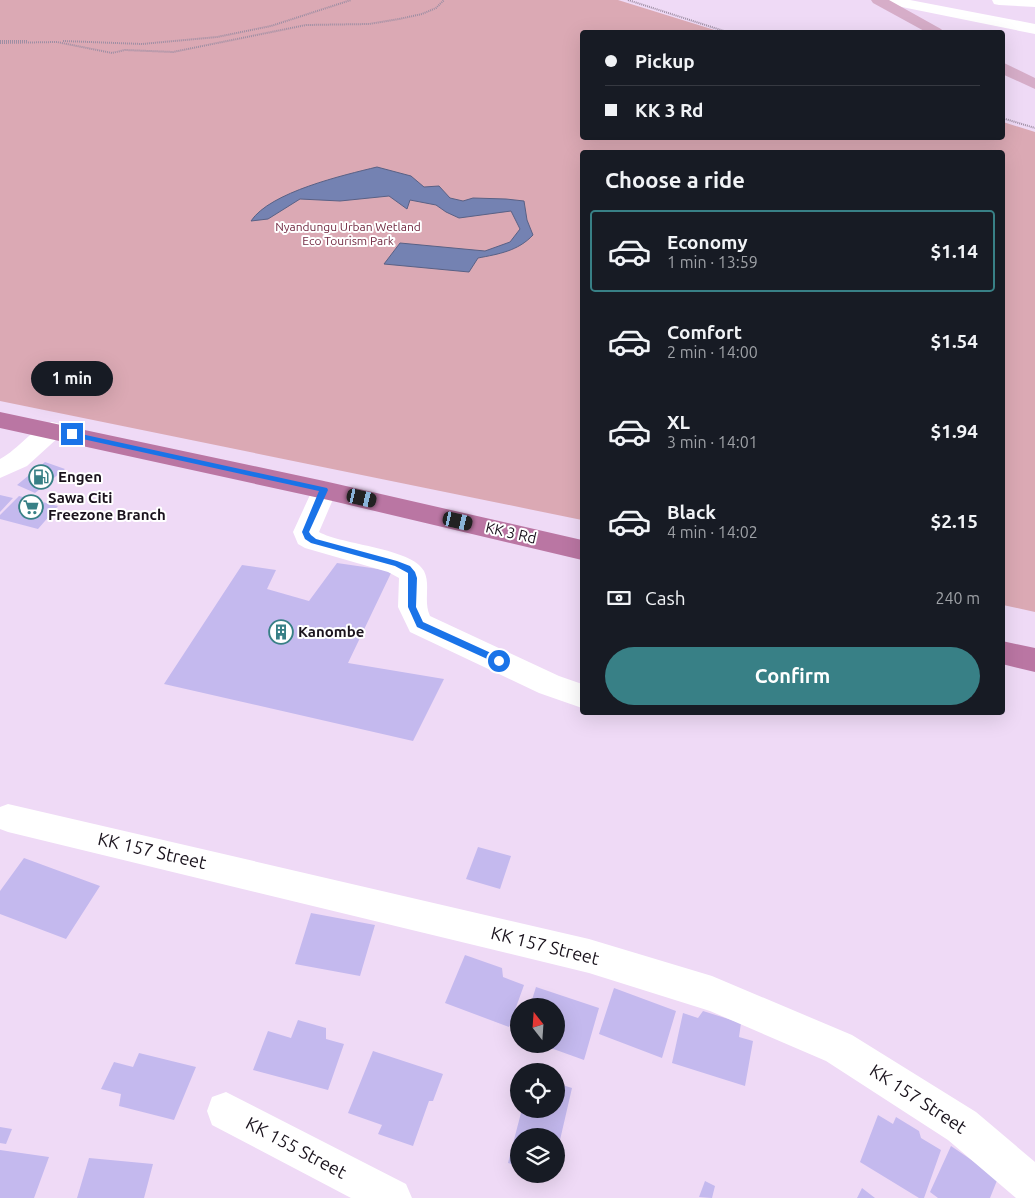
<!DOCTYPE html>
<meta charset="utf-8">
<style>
:root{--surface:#171b24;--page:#20242c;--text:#f1f3f6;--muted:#9ea1a6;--line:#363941;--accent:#388086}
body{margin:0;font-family:Ubuntu,sans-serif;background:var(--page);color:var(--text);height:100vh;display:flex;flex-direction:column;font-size:19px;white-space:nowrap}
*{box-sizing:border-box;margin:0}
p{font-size:16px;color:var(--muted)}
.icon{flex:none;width:28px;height:28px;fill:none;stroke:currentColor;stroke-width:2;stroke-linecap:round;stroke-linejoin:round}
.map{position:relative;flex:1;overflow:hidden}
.panel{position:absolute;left:580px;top:150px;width:425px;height:565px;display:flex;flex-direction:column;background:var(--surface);border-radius:5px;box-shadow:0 5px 20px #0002}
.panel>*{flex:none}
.top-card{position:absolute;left:580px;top:30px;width:425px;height:110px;border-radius:5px;box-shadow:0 5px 20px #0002;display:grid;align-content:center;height:110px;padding:0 25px;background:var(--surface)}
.needle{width:32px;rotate:343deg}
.tools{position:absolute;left:510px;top:998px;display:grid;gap:10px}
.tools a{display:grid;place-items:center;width:55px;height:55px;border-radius:50%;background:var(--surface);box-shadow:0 5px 20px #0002;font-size:25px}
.end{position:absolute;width:22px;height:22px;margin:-11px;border:6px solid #1a73e8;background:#fff;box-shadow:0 0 0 2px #fff}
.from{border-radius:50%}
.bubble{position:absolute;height:35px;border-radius:18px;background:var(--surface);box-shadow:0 5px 20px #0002;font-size:16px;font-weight:600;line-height:35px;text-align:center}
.car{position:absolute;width:15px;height:30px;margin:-15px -8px;border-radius:6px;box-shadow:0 0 4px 1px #0007;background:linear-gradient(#222 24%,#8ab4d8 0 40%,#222 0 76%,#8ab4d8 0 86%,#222 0)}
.top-card b{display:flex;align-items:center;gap:18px;height:48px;font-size:19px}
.top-card b+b{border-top:1px solid var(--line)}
.top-card i{width:12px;height:12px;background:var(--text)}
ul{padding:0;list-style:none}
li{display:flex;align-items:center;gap:15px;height:82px;margin:0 10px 8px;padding:0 15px;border:2px solid transparent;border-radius:5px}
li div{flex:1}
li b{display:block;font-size:19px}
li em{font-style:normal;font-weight:600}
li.current{border-color:var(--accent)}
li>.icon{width:45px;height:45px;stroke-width:1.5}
h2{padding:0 25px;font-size:22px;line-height:60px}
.pay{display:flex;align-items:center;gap:12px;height:55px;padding:0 25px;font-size:19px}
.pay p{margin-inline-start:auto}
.action{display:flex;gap:10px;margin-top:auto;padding:10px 25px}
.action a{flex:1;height:58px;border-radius:30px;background:var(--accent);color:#fff;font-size:20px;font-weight:600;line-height:58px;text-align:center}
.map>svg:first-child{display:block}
.green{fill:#dba9b4}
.water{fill:#7482b2;stroke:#596185}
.building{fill:#c4b9ee}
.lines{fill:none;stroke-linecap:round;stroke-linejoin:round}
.path{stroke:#9d8ea3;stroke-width:2;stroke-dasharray:1 1;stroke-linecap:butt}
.minor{fill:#fff;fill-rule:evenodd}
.major{fill:#d6adc8;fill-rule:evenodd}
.highway{fill:#ba76a3;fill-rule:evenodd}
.route{fill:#1a73e8}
.labels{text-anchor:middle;stroke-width:4;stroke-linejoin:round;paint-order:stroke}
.far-park-label{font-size:12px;fill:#712840;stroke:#fff}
.poi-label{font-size:15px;font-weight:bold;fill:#1a131d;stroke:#fff;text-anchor:start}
.street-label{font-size:15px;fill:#1a131d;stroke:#fff}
.near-street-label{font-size:18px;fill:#1a131d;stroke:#fff}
</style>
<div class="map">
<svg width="1035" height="1198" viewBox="0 0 1035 1198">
<rect width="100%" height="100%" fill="#efdaf6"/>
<path class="green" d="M 0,0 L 618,0 L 721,32 L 582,32 L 582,138 L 1002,138 L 1003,122 L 1035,132 L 1035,612 L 1003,605 L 1002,152 L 582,152 L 582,520 L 0,401 Z"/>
<path class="water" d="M 377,167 L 411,176 L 424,187 L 439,186 L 450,198 L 463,201 L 473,198 L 506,199 L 524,201 L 527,220 L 533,235 C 518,251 499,254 478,258 L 469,272 L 384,264 L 400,243 L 485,251 L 510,242 L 520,229 L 511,211 L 459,218 L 446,212 L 436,205 L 410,200 L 407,209 L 389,196 L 340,201 L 300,199 L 268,219 L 251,221 C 270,192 344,175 377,167 Z"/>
<path class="building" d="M 45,462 L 65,469 L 35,493 L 17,485 Z
M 0,495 L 13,498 L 0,512 Z
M 19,496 L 58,506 L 38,529 L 0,519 L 0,515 Z
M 337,563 L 392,571 L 348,663 L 444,679 L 413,741 L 164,684 L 242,565 L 276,570 L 267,589 L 309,601 Z
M 478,847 L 511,856 L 500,889 L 466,879 Z
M 24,858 L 100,886 L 66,939 L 0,914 L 0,891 Z
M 311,913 L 375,925 L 360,976 L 295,964 Z
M 465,955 L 502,968 L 503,977 L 524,985 L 509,1027 L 445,1003 Z
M 536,987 L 599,1008 L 584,1060 L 545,1046 L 546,1044 L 556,1044 L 556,1006 L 530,1006 Z
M 614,988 L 676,1011 L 662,1058 L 599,1034 Z
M 703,1011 L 741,1023 L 739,1037 L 753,1041 L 745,1086 L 672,1063 L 683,1013 L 698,1018 Z
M 298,1020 L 326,1028 L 326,1039 L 344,1044 L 328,1090 L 253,1070 L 268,1031 L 291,1038 Z
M 373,1051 L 443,1074 L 433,1101 L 429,1101 L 413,1146 L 378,1134 L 382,1125 L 348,1113 Z
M 139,1053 L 196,1067 L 174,1120 L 119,1106 L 121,1094 L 101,1089 L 114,1062 L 133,1067 Z
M 556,1083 L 572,1088 L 557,1153 L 556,1136 L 519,1136 L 519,1166 L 508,1163 L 522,1109 L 556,1109 Z
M 878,1115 L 893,1124 L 896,1117 L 919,1131 L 921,1138 L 941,1150 L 924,1198 L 919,1198 L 860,1162 Z
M 0,1127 L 12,1129 L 6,1144 L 0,1143 Z
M 951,1146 L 998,1178 L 990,1198 L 938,1198 L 930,1192 Z
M 0,1150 L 49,1157 L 34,1198 L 0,1198 Z
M 89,1158 L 153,1164 L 144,1198 L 77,1198 Z
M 705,1181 L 715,1186 L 712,1198 L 699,1197 Z
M 862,1188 L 875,1198 L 857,1198 Z"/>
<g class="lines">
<path class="path" d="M 628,0 L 727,32
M 0,41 L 27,41
M 63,41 L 142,44 L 217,37 L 271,26 L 351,0
M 0,43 L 57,42 L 112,53 L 125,50 L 173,52 L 306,25 L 369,24 L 399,19 L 422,14 L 436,8 L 444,0
M 1002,118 L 1035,128"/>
<path class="minor" d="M 880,0 L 910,0 L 1035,24 L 1035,34 L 887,4 L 882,3 Z
M 992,0 L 1035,0 L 1035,7 L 999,5 L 994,4 Z
M 52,422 L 60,424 L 64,430 L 60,436 L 27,466 L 0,478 L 0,459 C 19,449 32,428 52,422 Z
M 324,481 L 333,484 L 337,490 L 319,532 C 342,545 412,548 424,571 C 431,585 423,601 430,616 L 559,676 L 582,684 L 582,708 L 539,693 L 410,632 L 398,607 L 399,578 L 388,572 L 305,548 L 298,544 L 293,532 L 315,484 Z
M 8,804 L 589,939 L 712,976 L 852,1035 L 976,1112 L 1035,1162 L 1035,1198 L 1016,1198 L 948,1140 L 826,1061 L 710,1011 L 589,973 L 8,832 L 0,829 L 0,807 Z
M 226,1092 L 406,1184 L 412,1198 L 351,1198 L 212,1125 L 207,1111 L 212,1097 Z"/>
<path class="major" d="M 871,0 L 889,0 L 941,29 L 944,32 L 926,32 L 873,3 Z
M 1002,62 L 1035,78 L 1035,89 L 1002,74 Z"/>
<path class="highway" d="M 0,412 L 324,481 L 582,540 L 582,560 L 324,499 L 0,428 Z
M 1002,641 L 1035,648 L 1035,672 L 1002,664 Z"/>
</g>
<path class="route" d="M 72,432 L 327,488 L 328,490 L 309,532 L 311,535 L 316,539 L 397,561 L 410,566 L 415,572 L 417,578 L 416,607 L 423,622 L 502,658 L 502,663 L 496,663 L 417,627 L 408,607 L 408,573 L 395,566 L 311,543 L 305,539 L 302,532 L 319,491 L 69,436 L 69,433 Z"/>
<defs>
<g id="fuel-ring" transform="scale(1.25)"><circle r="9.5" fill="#fff" stroke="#388086" stroke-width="1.5"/><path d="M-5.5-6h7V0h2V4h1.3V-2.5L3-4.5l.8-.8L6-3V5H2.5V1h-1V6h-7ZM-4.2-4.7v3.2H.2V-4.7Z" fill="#388086"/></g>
<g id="supermarket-ring" transform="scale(1.25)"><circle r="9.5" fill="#fff" stroke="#388086" stroke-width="1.5"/><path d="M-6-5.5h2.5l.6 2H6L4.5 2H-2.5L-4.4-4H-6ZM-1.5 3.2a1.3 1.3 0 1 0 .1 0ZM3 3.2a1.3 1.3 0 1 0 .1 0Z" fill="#388086"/></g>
<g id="building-ring" transform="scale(1.25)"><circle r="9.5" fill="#fff" stroke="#388086" stroke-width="1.5"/><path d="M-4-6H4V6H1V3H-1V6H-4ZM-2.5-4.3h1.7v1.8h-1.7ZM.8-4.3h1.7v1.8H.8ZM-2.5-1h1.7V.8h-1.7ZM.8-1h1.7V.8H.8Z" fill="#388086"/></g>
</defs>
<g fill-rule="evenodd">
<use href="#fuel-ring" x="41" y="477"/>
<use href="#supermarket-ring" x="31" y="507"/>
<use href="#building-ring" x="281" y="632"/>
</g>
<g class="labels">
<g class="far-park-label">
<text x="348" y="231">Nyandungu Urban Wetland<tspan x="348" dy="14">Eco Tourism Park</tspan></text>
</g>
<g class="poi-label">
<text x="58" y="482">Engen</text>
<text x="48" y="503">Sawa Citi<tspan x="48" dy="17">Freezone Branch</tspan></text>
<text x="298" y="637">Kanombe</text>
</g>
<g class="street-label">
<text transform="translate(511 533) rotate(13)" y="5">KK 3 Rd</text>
</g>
<g class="near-street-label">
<text transform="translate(152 851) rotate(13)" y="6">KK 157 Street</text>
<text transform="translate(545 946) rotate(14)" y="6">KK 157 Street</text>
<text transform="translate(918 1099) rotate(33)" y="6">KK 157 Street</text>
<text transform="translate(296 1148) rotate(28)" y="6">KK 155 Street</text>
</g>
</g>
</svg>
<div class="tools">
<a><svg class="needle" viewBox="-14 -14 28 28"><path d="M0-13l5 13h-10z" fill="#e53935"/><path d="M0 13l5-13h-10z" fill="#9ea1a6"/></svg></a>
<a><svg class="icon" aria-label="locate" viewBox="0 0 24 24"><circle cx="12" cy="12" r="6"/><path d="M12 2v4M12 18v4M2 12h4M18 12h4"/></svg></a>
<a><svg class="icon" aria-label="layers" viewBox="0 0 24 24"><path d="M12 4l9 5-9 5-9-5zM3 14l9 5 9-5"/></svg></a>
</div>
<i class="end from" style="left:499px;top:661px"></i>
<i class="end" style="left:72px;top:434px"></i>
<div class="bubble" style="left:31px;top:361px;width:82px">1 min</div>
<i class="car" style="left:362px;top:498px;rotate:103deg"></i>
<i class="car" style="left:458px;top:521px;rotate:103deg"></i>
<div class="top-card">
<b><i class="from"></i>Pickup</b>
<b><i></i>KK 3 Rd</b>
</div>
<section class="panel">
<h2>Choose a ride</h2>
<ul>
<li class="current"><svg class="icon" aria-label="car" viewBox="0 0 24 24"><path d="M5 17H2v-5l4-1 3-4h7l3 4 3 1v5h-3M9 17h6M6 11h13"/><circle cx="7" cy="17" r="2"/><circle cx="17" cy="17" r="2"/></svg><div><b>Economy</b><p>1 min · 13:59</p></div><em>$1.14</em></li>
<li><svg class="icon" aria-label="car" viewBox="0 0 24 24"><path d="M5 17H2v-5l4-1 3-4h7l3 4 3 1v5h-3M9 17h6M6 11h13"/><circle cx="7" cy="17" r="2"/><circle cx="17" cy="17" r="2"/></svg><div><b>Comfort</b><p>2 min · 14:00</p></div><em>$1.54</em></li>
<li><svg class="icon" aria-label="car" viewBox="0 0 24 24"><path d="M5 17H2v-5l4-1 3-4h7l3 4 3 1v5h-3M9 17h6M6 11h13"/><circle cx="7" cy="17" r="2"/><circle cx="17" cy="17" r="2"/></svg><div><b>XL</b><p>3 min · 14:01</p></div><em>$1.94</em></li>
<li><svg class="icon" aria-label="car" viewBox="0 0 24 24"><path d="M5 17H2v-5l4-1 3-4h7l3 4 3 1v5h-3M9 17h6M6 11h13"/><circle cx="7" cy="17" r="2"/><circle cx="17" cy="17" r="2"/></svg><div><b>Black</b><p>4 min · 14:02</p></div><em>$2.15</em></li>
</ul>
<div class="pay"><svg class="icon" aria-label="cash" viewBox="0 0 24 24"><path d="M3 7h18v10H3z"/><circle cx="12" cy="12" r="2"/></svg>Cash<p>240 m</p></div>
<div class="action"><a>Confirm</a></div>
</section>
</div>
